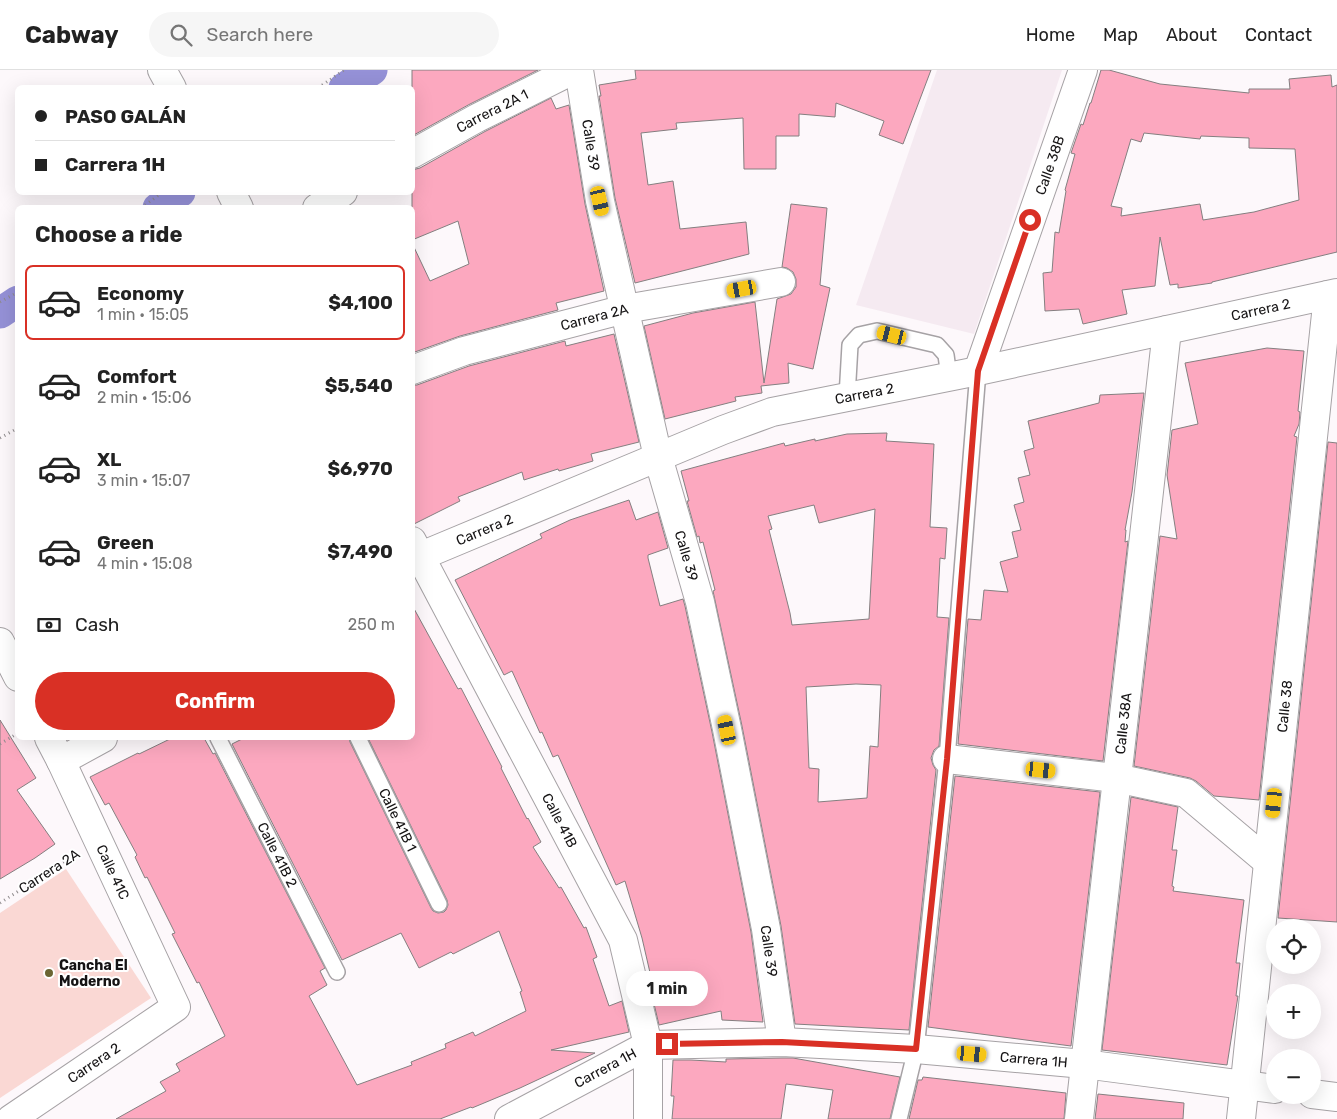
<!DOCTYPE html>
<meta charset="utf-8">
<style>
:root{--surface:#fff;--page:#f6f6f6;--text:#222;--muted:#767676;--line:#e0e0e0;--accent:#d93025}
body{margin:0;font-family:Rubik,sans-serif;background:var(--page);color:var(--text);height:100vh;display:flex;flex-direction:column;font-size:19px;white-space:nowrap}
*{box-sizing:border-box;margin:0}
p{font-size:16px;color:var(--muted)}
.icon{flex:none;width:28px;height:28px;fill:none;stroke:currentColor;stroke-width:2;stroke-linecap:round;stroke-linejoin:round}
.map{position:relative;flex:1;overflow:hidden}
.panel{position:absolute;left:15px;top:135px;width:400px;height:535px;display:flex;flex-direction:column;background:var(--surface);border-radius:8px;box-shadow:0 5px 20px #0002}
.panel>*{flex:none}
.guide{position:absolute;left:15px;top:15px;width:400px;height:110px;border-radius:8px;box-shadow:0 5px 20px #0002;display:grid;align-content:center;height:110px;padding:0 20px;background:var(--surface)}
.tools{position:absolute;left:1266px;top:849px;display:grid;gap:10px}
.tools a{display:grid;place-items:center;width:55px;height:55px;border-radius:50%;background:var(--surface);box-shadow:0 5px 20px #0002;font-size:25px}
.end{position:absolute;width:22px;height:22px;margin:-11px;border:6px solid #d93025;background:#fff;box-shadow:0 0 0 2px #fff}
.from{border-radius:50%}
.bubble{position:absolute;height:35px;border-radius:18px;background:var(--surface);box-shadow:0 5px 20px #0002;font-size:16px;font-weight:700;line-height:35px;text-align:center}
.car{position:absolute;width:15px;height:30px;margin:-15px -8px;border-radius:6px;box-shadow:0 0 4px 1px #0007;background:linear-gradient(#f5c518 24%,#345 0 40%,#f5c518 0 76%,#345 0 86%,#f5c518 0)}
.guide b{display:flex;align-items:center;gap:18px;height:48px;font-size:19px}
.guide b+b{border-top:1px solid var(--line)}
.guide i{width:12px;height:12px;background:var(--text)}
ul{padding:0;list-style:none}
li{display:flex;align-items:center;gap:15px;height:75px;margin:0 10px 8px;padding:0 10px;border:2px solid transparent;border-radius:8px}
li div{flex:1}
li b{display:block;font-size:19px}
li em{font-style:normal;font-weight:700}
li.active{border-color:var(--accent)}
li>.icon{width:45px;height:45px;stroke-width:1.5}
h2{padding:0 20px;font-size:22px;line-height:60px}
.pay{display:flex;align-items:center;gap:12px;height:55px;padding:0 20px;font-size:19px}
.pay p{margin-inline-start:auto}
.cta{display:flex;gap:10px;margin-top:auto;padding:10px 20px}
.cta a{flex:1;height:58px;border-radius:30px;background:var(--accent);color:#fff;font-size:20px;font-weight:700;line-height:58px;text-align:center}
header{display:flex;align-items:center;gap:30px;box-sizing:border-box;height:70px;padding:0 25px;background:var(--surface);border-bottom:1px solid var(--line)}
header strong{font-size:24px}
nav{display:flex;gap:28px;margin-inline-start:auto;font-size:18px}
.search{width:350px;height:45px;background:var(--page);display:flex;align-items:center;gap:12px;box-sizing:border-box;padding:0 18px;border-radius:28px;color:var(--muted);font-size:19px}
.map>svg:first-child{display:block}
.built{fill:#f5eaf1}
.green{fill:#fad8d4}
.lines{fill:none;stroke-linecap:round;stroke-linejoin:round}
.canal{stroke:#9591d7;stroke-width:31}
.building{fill:#fca8bf;stroke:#847f80;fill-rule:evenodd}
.lane-casing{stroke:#a6a2a5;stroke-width:18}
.street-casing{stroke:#a6a2a5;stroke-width:30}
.path{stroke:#8f8b8d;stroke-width:3;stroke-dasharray:1 4;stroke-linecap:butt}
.lane{stroke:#fff;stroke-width:15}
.street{stroke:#fff;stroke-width:28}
.route{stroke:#d93025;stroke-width:6}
.poi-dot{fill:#6c6532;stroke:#fff;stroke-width:2}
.labels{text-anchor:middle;stroke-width:4;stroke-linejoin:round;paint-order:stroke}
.street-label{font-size:14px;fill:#151314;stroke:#fff}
.poi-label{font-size:14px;font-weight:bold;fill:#151314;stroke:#fff;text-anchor:start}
</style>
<header>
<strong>Cabway</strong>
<div class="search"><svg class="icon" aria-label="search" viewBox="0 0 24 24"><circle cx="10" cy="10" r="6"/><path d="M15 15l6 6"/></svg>Search here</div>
<nav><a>Home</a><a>Map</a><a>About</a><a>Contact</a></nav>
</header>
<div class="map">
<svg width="1337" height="1049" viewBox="0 0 1337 1049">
<rect width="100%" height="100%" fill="#fdf8fb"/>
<path class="built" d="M 937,0 L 1062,0 L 974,264 L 856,235 Z"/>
<path class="green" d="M 66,799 L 151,928 L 0,1028 L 0,843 Z"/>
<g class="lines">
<path class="canal" d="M 344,18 L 372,0
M 158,138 L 180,122
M 0,243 L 18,231"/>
</g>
<path class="building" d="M 412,0 L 538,0 L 470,34 L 412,66 Z
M 635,0 L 931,0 L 903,74 L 879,65 L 884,51 L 836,33 L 835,47 L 799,44 L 799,66 L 776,66 L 776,99 L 744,99 L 743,48 L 676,53 L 677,59 L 641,63 L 648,115 L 673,111 L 680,159 L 746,152 L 749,184 L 635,213 L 615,128 L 599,26 L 601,26 L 599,15 L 636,9 Z
M 1101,0 L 1109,0 L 1160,14 L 1249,23 L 1249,19 L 1290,19 L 1289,9 L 1331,5 L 1332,17 L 1337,15 L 1337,182 L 1212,212 L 1212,213 L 1178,218 L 1178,214 L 1170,215 L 1160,167 L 1155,216 L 1122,220 L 1127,244 L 1083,254 L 1079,239 L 1045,241 L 1043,203 L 1052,202 L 1055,162 L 1059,163 L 1066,121 L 1065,120 L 1075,84 L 1071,83 L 1081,54 L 1083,55 L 1090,33 L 1091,33 ZM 1144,63 L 1200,69 L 1201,66 L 1249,68 L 1249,78 L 1295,79 L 1299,130 L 1254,142 L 1203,150 L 1200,134 L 1121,146 L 1122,138 L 1111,136 L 1131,69 L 1141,72 Z
M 551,28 L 556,39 L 569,35 L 585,134 L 604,221 L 556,233 L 558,240 L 460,266 L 412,283 L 412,173 L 430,211 L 469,194 L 458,151 L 412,170 L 412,100 L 420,98 L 484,62 Z
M 791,134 L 827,138 L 820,215 L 830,218 L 813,299 L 788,293 L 789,313 L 761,316 L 762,323 L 735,327 L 736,331 L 665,349 L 644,256 L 693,243 L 755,232 L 764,313 L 777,229 L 791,224 L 796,217 L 796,209 L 793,202 L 787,198 L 782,197 Z
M 614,264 L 639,372 L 591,384 L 593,391 L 559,401 L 558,399 L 524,410 L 522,402 L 458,427 L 460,431 L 412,455 L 412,315 L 417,315 L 469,296 L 565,271 L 566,276 Z
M 1267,278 L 1304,281 L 1298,341 L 1300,342 L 1299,354 L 1294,366 L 1297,367 L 1259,730 L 1214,726 L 1196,711 L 1190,708 L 1134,696 L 1160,466 L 1177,469 L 1167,405 L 1172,360 L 1198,354 L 1185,293 Z
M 1144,323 L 1132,422 L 1125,460 L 1126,460 L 1125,472 L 1128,471 L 1103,691 L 958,674 L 968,549 L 981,550 L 984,520 L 1008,522 L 1000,492 L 1018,487 L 1012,462 L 1021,460 L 1014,435 L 1024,432 L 1018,408 L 1030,405 L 1024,381 L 1034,378 L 1028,351 L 1099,333 L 1100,325 Z
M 887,363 L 886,371 L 934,374 L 930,457 L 947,458 L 945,489 L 940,488 L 937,547 L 949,548 L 939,676 L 934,680 L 931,688 L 933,695 L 936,700 L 909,960 L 795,954 L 781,856 L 742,656 L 713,521 L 715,520 L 703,472 L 700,473 L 699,466 L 697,467 L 687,431 L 689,431 L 681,401 L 784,373 L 785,376 L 815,369 L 815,371 L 847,364 ZM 814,435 L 819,453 L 875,439 L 869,549 L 792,555 L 790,543 L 769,460 L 772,459 L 768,446 ZM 856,614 L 881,615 L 878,677 L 870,676 L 867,728 L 818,732 L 819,699 L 809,698 L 806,617 Z
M 1328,372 L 1337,373 L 1337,852 L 1278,848 Z
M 629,430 L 636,450 L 658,442 L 668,478 L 648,485 L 648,488 L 660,536 L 683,529 L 685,536 L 712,662 L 751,862 L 763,952 L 722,950 L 721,941 L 659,955 L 651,921 L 654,920 L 642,868 L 625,811 L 616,815 L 558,685 L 553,687 L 542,662 L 540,663 L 512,601 L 504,605 L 455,510 L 542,468 L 540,464 L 570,450 Z
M 412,535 L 458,619 L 461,618 L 502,697 L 501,698 L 527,749 L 528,748 L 541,772 L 533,777 L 559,818 L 561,817 L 584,858 L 586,857 L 597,887 L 593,889 L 609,936 L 622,931 L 629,962 L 551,980 L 595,983 L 520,1018 L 472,1038 L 471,1037 L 440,1049 L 116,1049 L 166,1021 L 160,1012 L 180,1001 L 176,994 L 225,966 L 199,912 L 197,913 L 172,864 L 175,863 L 147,807 L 145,808 L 135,787 L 137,785 L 109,733 L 105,735 L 90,707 L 138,683 L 139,684 L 172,668 L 204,668 L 213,684 L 215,683 L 325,898 L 320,901 L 327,915 L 309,926 L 357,1015 L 412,995 L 411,992 L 446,978 L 445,974 L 473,962 L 475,966 L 526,941 L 520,922 L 522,921 L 499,861 L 453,884 L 451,882 L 419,898 L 401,863 L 342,890 L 232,674 L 244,668 L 349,668 L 350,672 L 431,838 L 433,841 L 438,843 L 444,842 L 446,840 L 448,835 L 447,830 L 368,668 L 412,668 Z
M 0,650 L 36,708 L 17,720 L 55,774 L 35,788 L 0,809 Z
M 955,706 L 1100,722 L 1071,976 L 928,957 Z
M 1131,727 L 1178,737 L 1172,780 L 1177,780 L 1172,816 L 1174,817 L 1173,821 L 1244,830 L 1236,893 L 1240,893 L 1236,926 L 1238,926 L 1227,995 L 1102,980 Z
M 782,988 L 793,988 L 900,1007 L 890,1049 L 828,1049 L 833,1020 L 786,1014 L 781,1049 L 672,1049 L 674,1026 L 671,1026 L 673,990 L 691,990 L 726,992 L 726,989 Z
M 923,1007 L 1066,1023 L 1064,1049 L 909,1049 L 918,1010 L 922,1010 Z
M 1098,1024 L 1184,1033 L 1183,1049 L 1095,1049 Z"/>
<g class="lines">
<g class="lane-casing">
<g id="lane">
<path d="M 847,327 L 850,275 L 859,265 L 877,261 L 937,275 L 946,285 L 949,307"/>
<path id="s1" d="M 218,668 L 337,902"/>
<path id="s2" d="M 358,668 L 439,834"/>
<path d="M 899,1049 L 916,979 L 947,689 L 978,301"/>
</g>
</g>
<g class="street-casing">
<g id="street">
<path d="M 162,0 L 172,18"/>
<path id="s3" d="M 579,0 L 600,131 L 658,387 L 700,532 L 727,659 L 766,859 L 782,972"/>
<path id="s4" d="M 412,84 L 477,48 L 573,0"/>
<path d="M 231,122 L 239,138"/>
<path d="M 317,138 L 343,122"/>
<path id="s5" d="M 412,300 L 464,281 L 625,239 L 781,212"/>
<path id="s6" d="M 978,301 L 1083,0"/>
<path id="s7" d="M 412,471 L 623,870 L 648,975 L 648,1049"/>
<path id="s8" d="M 412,491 L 421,486 L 723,360 L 772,342 L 978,301 L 1337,223"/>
<path d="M 0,572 L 18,607"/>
<path d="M 947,689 L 1116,708 L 1186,723 L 1268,792"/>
<path d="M 61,691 L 103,668"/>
<path d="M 1312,1024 L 1337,1027"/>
<path id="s9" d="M 11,1049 L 176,937 L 61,691 L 49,668"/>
<path id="s10" d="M 509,1049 L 648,975 L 782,972 L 916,979 L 1084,994 L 1275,1019"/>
<path id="s11" d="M 1079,1049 L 1167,260"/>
<path id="s12" d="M 1241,1049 L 1328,225"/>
</g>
</g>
<path class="path" d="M 318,18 L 344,0
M 141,138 L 163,122
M 0,232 L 18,222
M 0,368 L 18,358
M 0,674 L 18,663
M 0,833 L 73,786"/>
<use href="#lane" class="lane"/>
<use href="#street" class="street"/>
</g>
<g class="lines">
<path class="route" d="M 667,974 L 782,972 L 916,979 L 947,689 L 978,301 L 1030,150"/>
</g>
<circle class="poi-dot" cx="49" cy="903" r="5"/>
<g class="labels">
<g class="street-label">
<text dy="5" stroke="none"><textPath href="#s4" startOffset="91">Carrera 2A 1</textPath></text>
<text dy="5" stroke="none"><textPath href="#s3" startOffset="76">Calle 39</textPath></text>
<text dy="5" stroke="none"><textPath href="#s6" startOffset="218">Calle 38B</textPath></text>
<text dy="5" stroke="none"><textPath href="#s8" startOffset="889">Carrera 2</textPath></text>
<text dy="5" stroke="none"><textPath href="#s5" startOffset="190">Carrera 2A</textPath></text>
<text dy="5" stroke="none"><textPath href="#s8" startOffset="484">Carrera 2</textPath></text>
<text dy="5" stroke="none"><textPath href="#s8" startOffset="79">Carrera 2</textPath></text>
<text dy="5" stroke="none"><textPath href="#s3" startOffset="498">Calle 39</textPath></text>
<text dy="5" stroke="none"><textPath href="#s12" startOffset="415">Calle 38</textPath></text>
<text dy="5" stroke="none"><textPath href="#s11" startOffset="398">Calle 38A</textPath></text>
<text dy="5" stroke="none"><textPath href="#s2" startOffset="91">Calle 41B 1</textPath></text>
<text dy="5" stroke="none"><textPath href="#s7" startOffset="316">Calle 41B</textPath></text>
<text dy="5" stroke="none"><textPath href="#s1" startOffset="131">Calle 41B 2</textPath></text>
<text transform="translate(49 801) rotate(-33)" y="5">Carrera 2A</text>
<text transform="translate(113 802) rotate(65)" y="5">Calle 41C</text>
<text dy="5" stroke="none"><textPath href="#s3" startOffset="902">Calle 39</textPath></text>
<text dy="5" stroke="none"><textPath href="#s10" startOffset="544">Carrera 1H</textPath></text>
<text dy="5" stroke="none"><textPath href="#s9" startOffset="100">Carrera 2</textPath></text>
<text dy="5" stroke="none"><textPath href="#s10" startOffset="109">Carrera 1H</textPath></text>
</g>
<g class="poi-label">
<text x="59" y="900">Cancha El<tspan x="59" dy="16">Moderno</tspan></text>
</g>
</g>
</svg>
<div class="tools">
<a><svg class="icon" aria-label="locate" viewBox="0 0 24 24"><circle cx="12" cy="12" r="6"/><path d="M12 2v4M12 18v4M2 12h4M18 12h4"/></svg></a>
<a>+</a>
<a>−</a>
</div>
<i class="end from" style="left:1030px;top:150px"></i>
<i class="end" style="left:667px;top:974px"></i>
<div class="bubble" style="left:626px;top:901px;width:82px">1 min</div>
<i class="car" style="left:600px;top:131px;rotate:167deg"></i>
<i class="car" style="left:742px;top:219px;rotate:260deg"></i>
<i class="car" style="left:892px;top:265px;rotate:284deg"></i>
<i class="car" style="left:727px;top:660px;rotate:348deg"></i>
<i class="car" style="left:1041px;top:700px;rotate:96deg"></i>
<i class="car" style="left:1274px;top:733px;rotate:186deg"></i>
<i class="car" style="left:972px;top:984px;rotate:95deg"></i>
<div class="guide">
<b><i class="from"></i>PASO GALÁN</b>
<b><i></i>Carrera 1H</b>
</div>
<section class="panel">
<h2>Choose a ride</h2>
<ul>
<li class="active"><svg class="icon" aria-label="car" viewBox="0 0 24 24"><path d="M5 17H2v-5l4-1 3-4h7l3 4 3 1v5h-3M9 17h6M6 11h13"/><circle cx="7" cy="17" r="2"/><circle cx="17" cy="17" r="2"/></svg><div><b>Economy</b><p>1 min · 15:05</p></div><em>$4,100</em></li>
<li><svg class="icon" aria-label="car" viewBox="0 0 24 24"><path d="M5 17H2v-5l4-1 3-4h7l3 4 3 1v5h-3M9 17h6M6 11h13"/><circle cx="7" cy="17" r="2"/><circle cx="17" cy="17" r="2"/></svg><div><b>Comfort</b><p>2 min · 15:06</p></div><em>$5,540</em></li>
<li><svg class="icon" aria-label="car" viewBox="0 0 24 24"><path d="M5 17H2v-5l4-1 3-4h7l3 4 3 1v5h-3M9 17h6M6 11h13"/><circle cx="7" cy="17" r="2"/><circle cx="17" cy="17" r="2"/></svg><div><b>XL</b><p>3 min · 15:07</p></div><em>$6,970</em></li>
<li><svg class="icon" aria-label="car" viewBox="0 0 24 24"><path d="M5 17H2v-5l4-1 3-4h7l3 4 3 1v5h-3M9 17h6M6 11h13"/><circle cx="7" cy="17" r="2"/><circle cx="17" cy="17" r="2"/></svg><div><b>Green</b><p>4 min · 15:08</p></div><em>$7,490</em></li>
</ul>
<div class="pay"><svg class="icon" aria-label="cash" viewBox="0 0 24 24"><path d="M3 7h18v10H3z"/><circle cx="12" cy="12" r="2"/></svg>Cash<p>250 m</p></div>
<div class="cta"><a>Confirm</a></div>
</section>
</div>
